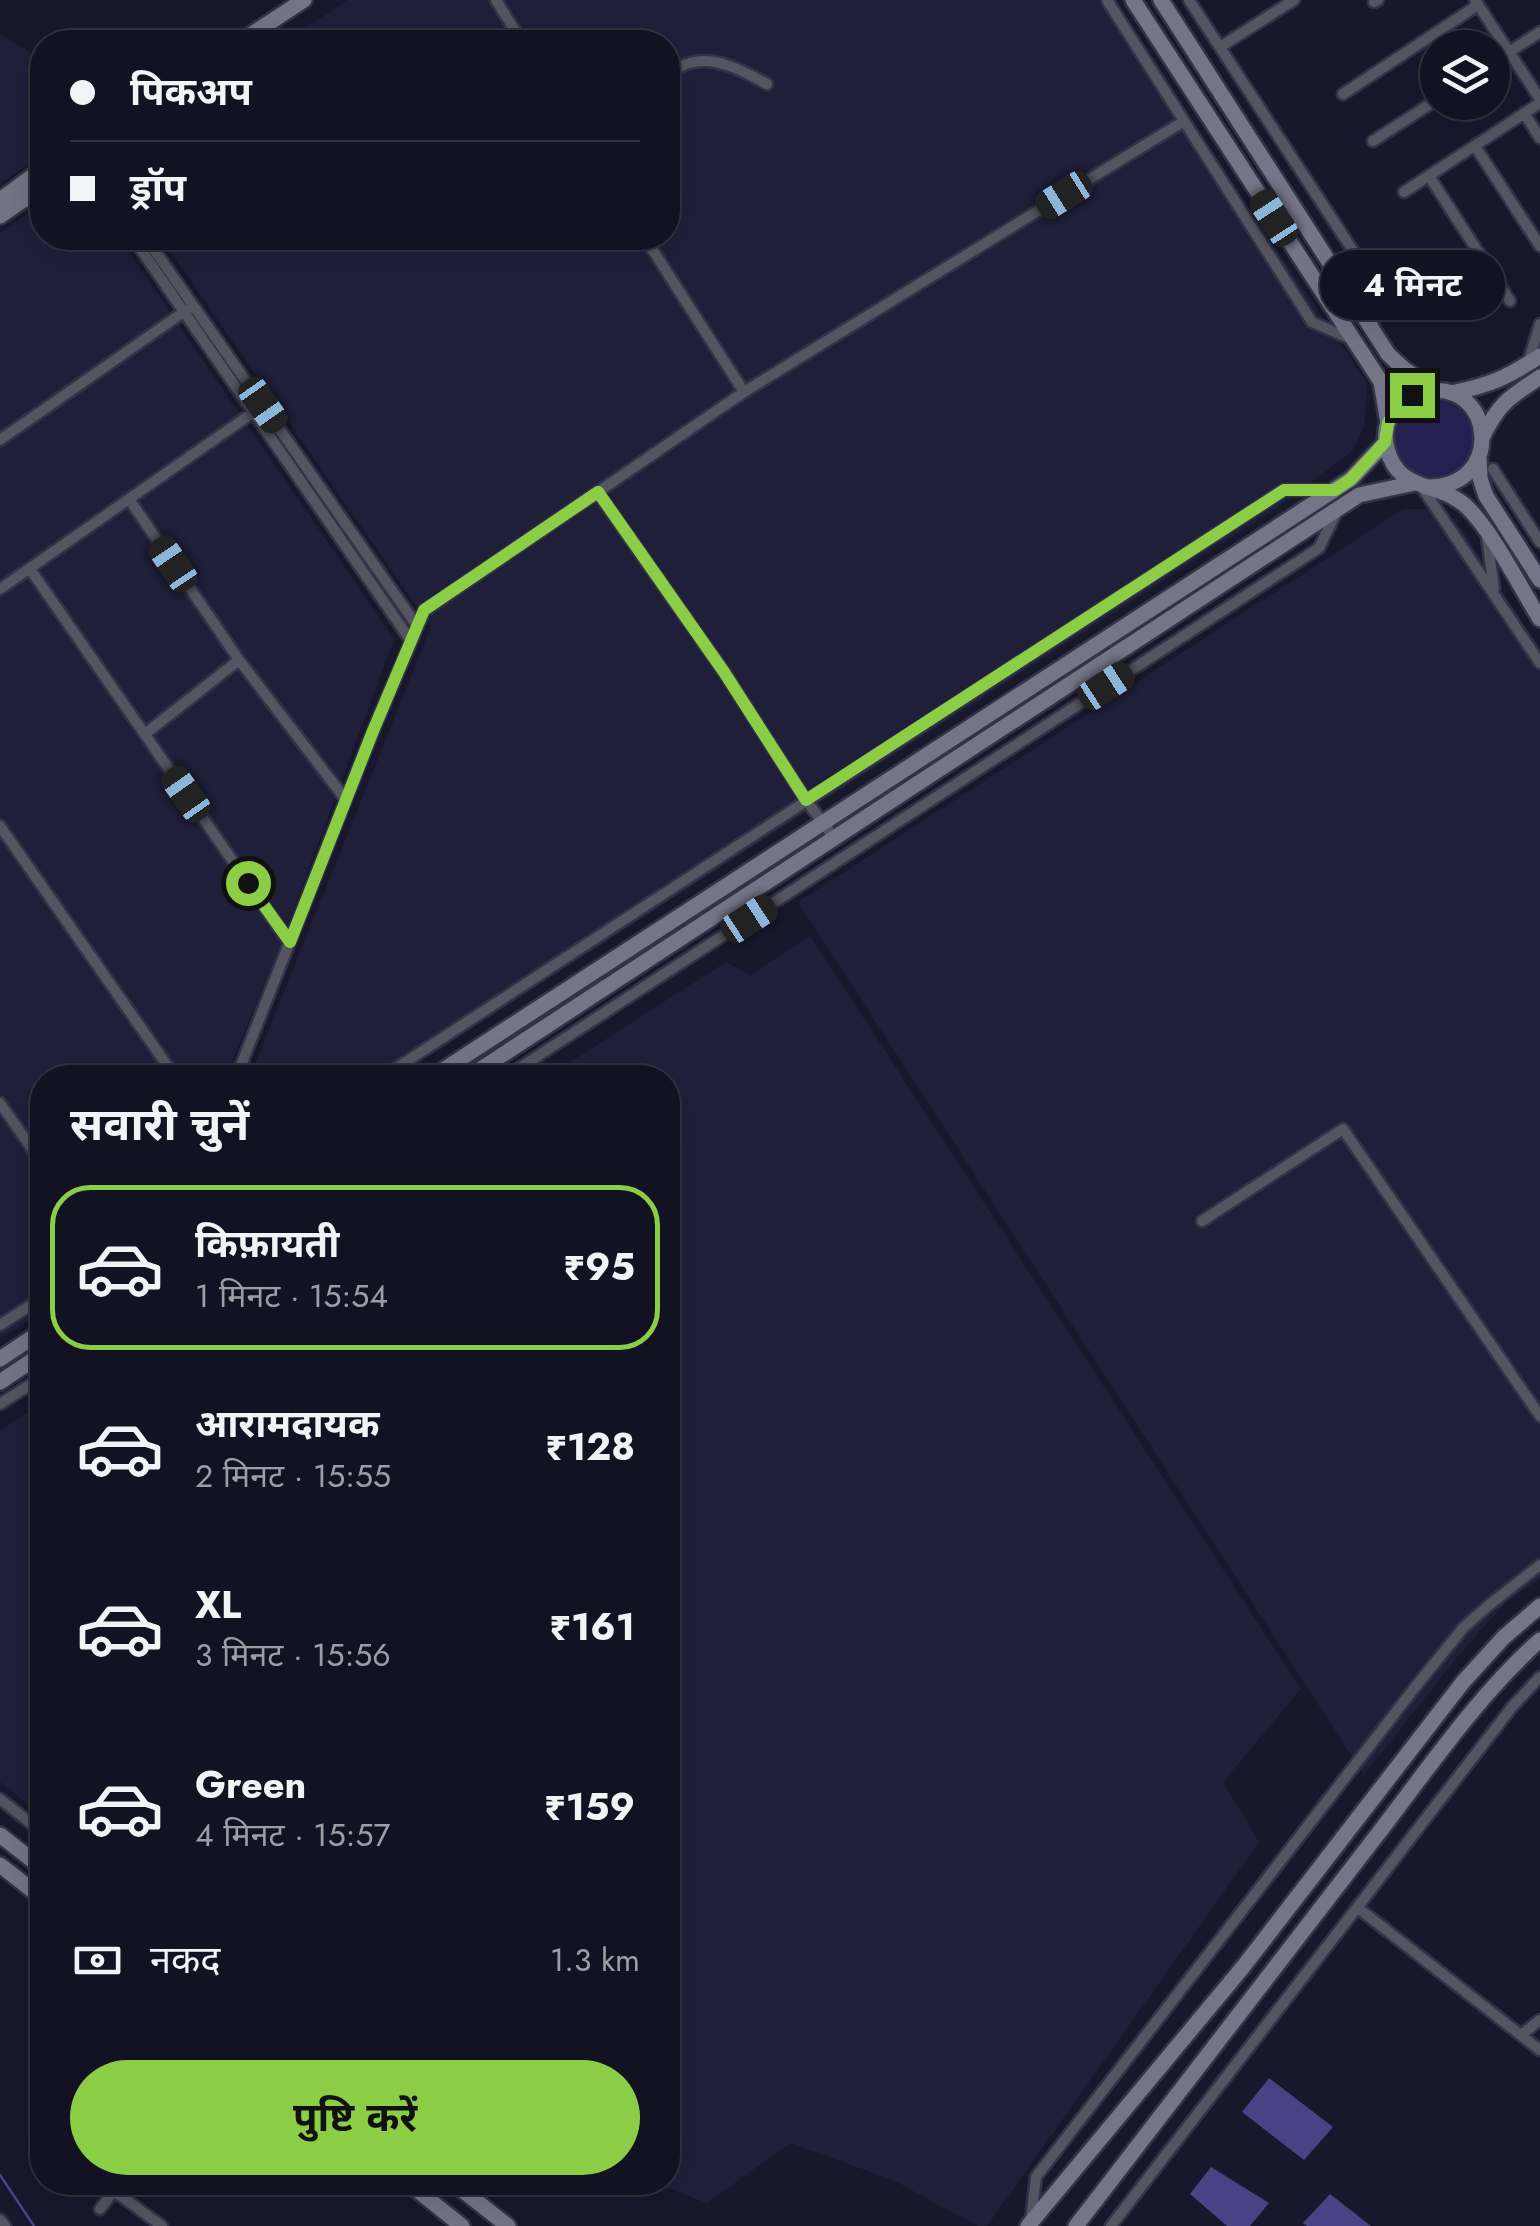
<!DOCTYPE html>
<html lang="hi">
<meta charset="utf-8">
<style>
:root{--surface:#121222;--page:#1b1b2a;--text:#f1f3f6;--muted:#9c9ea5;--line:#313240;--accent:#8bce46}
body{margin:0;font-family:Jost,"Noto Sans Devanagari",sans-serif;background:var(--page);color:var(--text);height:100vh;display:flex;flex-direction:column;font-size:38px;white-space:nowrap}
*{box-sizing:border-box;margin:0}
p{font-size:32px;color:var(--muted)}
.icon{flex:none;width:55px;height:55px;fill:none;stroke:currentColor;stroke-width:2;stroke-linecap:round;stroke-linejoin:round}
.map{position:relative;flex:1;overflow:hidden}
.sheet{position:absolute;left:30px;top:1065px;width:650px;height:1130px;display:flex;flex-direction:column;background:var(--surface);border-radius:40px;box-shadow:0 10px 40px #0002,0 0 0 2px var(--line)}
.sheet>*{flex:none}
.hud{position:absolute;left:30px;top:30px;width:650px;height:220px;border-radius:40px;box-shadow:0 10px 40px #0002,0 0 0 2px var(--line);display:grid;align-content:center;height:220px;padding:0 40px;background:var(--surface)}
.controls{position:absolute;left:1420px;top:30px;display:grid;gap:20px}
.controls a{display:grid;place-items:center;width:90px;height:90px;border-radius:50%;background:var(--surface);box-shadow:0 10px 40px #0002,0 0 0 2px var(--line);font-size:50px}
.end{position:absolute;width:45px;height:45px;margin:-22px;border:12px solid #8bce46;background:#111;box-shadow:0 0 0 5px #111}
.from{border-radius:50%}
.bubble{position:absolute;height:70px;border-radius:35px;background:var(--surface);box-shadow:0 10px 40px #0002,0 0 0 2px var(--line);font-size:32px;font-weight:700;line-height:70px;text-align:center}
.car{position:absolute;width:30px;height:60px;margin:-30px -15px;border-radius:12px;box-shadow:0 0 8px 2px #0007;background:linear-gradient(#222 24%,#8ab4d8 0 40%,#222 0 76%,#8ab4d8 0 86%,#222 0)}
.hud b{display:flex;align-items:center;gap:35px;height:95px;font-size:38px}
.hud b+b{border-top:2px solid var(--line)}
.hud i{width:25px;height:25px;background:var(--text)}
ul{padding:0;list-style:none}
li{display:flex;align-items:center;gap:30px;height:165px;margin:0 20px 15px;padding:0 20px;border:5px solid transparent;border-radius:40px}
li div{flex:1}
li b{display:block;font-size:38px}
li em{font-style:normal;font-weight:700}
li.selected{border-color:var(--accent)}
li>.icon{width:90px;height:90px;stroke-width:1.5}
h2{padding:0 40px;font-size:45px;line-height:120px}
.pay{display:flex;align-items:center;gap:25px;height:110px;padding:0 40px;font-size:38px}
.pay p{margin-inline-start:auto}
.action{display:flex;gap:20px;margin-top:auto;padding:20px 40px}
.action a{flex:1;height:115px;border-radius:60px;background:var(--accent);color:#111;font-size:40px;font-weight:700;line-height:115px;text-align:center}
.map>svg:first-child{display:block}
.built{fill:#1f1f3a}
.green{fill:#242152}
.water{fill:#464485}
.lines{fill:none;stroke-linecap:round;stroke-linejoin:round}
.stream{stroke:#464485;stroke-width:2.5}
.street-casing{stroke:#323347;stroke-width:15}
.secondary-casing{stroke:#323347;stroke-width:20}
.street{stroke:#545560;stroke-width:10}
.secondary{stroke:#747587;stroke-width:15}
.route{stroke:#8bce46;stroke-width:12}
</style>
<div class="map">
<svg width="1540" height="2226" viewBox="0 0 1540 2226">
<rect width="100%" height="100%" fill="#18182d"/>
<path class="built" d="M 348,0 L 1108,0 L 1367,383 L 1364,427 L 1352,451 L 1278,507 L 396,1077 L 250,1077 L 431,627 L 161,238 L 668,238 L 668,42 L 284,42 Z
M 0,34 L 42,60 L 42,155 L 0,184 Z
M 42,204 L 42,238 L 119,238 L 394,639 L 280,946 L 226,1077 L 42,1078 L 42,1311 L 0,1339 L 0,233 Z
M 1403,509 L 1426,509 L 1456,520 L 1540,649 L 1540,1579 L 1508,1600 L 1458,1656 L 1364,1775 L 798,902 Z
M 810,936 L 1301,1689 L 1223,1782 L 1259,1842 L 987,2226 L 978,2226 L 893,2180 L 790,2143 L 707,2203 L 655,2183 L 668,2182 L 668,1078 L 547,1077 L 726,962 L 750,975 Z
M 42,1403 L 42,1816 L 0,1782 L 0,1431 Z"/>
<path class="green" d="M1395 439a39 39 0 1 1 78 0a39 39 0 1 1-78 0Z"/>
<path class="water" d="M 1269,2078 L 1333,2127 L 1304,2160 L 1242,2112 Z
M 1211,2167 L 1269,2203 L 1250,2226 L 1227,2226 L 1190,2194 Z
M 1330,2194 L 1371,2226 L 1307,2226 L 1303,2223 Z"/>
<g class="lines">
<path class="stream" d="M 0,2175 L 34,2226"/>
<g class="street-casing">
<path id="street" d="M 496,0 L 522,42
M 1107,0 L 1312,322 L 1353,340
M 1189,0 L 1378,289 L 1372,328
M 1475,0 L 1540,99
M 1374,2 L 1378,0
M 1220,47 L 1294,0
M 1492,63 L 1540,32
M 668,74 C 674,70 682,65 690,63 C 715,55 745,72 767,84
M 1343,94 L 1478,5
M 1524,113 L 1540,138
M 1373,141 L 1438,99
M 1475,146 L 1540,246
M 1429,176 L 1510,301
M 1404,192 L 1540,103
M 133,238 L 411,641
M 146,238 L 417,626
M 645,238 L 744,392
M 1528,363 L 1540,324
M 0,440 L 188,309
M 1493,469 L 1540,542
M 1421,486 L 1540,663
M 598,493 L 724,672 L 806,800 L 834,838
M 129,499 L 239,660 L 346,800
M 1487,537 L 1494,589
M 30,569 L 289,942
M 0,589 L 258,409
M 145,734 L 239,660
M 0,826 L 176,1078
M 236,1078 L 373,731 L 424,611 L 744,392 L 1184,121
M 381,1078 L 1284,490 L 1331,490
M 504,1078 L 1319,548 L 1338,509
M 0,1103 L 42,1163
M 1202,1221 L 1343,1129 L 1540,1416
M 0,1325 L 42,1298
M 0,1404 L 42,1377
M 0,1799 L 42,1832
M 1358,1908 L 1540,2050
M 1521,2035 L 1540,2020
M 114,2191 L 162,2226
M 100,2209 L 121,2182
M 0,2220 L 5,2226
M 1031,2220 L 1036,2177 L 1416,1686 L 1464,1627 L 1489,1605 L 1540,1565
M 1111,2226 L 1512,1707 L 1540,1677"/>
</g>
<g class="secondary-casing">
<path id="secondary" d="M 1133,0 L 1381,382 L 1388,423
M 1161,0 L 1388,354 L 1404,369 L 1436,390
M 240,42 L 304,0
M 0,200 L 42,169
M 0,216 L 42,187
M 1451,393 C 1491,385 1506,378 1540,356
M 1483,436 C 1499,403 1510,397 1540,377
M 1479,457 L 1480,478 L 1486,496 L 1540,580
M 1426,487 C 1508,488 1493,377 1425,392 C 1413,395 1402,401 1393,412 C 1386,421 1384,437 1387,448 C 1398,495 1442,480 1469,509 C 1495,536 1520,587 1540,619
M 431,1078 L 1351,479 L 1385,443
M 467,1078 L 1359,495 L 1415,483
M 0,1359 L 42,1331
M 0,1382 L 42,1354
M 0,1835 L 42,1868
M 0,1865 L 42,1898
M 407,2182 L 462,2226
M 452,2182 L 508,2226
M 1028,2226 L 1243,1967 L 1463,1682 L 1504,1637 L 1540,1606
M 1076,2226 C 1175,2096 1274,1967 1374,1839 C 1426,1772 1477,1696 1540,1640"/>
</g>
<use href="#street" class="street"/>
<use href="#secondary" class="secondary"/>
</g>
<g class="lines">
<path class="route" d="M 248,883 L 290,942 L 373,731 L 424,610 L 598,492 L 724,672 L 806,800 L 1284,490 L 1335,490 L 1351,479 L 1385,442 L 1388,423 L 1394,411 L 1412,395"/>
</g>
</svg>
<div class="controls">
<a><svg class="icon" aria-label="layers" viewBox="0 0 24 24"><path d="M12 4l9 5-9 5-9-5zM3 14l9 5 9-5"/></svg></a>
</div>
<i class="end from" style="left:248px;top:883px"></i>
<i class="end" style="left:1412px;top:395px"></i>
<div class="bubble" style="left:1320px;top:250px;width:185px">4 मिनट</div>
<i class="car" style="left:1064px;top:195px;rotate:238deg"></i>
<i class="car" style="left:1274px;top:218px;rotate:327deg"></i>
<i class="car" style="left:263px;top:405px;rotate:145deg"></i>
<i class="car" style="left:173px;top:564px;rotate:326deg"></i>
<i class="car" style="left:1106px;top:686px;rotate:57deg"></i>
<i class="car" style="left:186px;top:794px;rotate:325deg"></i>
<i class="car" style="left:749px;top:919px;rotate:57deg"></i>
<div class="hud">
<b><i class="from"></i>पिकअप</b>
<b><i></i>ड्रॉप</b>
</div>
<section class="sheet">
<h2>सवारी चुनें</h2>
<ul>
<li class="selected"><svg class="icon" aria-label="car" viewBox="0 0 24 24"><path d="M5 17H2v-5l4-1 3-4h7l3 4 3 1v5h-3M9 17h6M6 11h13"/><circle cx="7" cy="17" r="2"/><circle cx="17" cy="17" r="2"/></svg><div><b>किफ़ायती</b><p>1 मिनट · 15:54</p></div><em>₹95</em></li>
<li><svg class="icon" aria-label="car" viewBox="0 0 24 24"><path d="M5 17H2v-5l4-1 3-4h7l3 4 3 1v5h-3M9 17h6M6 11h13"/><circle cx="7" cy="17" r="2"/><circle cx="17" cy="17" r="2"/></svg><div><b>आरामदायक</b><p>2 मिनट · 15:55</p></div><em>₹128</em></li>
<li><svg class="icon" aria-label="car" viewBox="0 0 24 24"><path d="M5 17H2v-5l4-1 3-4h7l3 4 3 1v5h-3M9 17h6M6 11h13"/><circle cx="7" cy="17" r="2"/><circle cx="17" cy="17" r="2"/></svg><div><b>XL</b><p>3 मिनट · 15:56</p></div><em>₹161</em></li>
<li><svg class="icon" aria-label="car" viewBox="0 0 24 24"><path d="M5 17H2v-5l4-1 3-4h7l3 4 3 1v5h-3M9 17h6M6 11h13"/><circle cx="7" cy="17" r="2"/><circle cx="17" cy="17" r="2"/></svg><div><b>Green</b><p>4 मिनट · 15:57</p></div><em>₹159</em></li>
</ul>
<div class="pay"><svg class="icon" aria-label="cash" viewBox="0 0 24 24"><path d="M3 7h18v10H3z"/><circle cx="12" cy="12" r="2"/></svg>नकद<p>1.3 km</p></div>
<div class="action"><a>पुष्टि करें</a></div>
</section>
</div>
